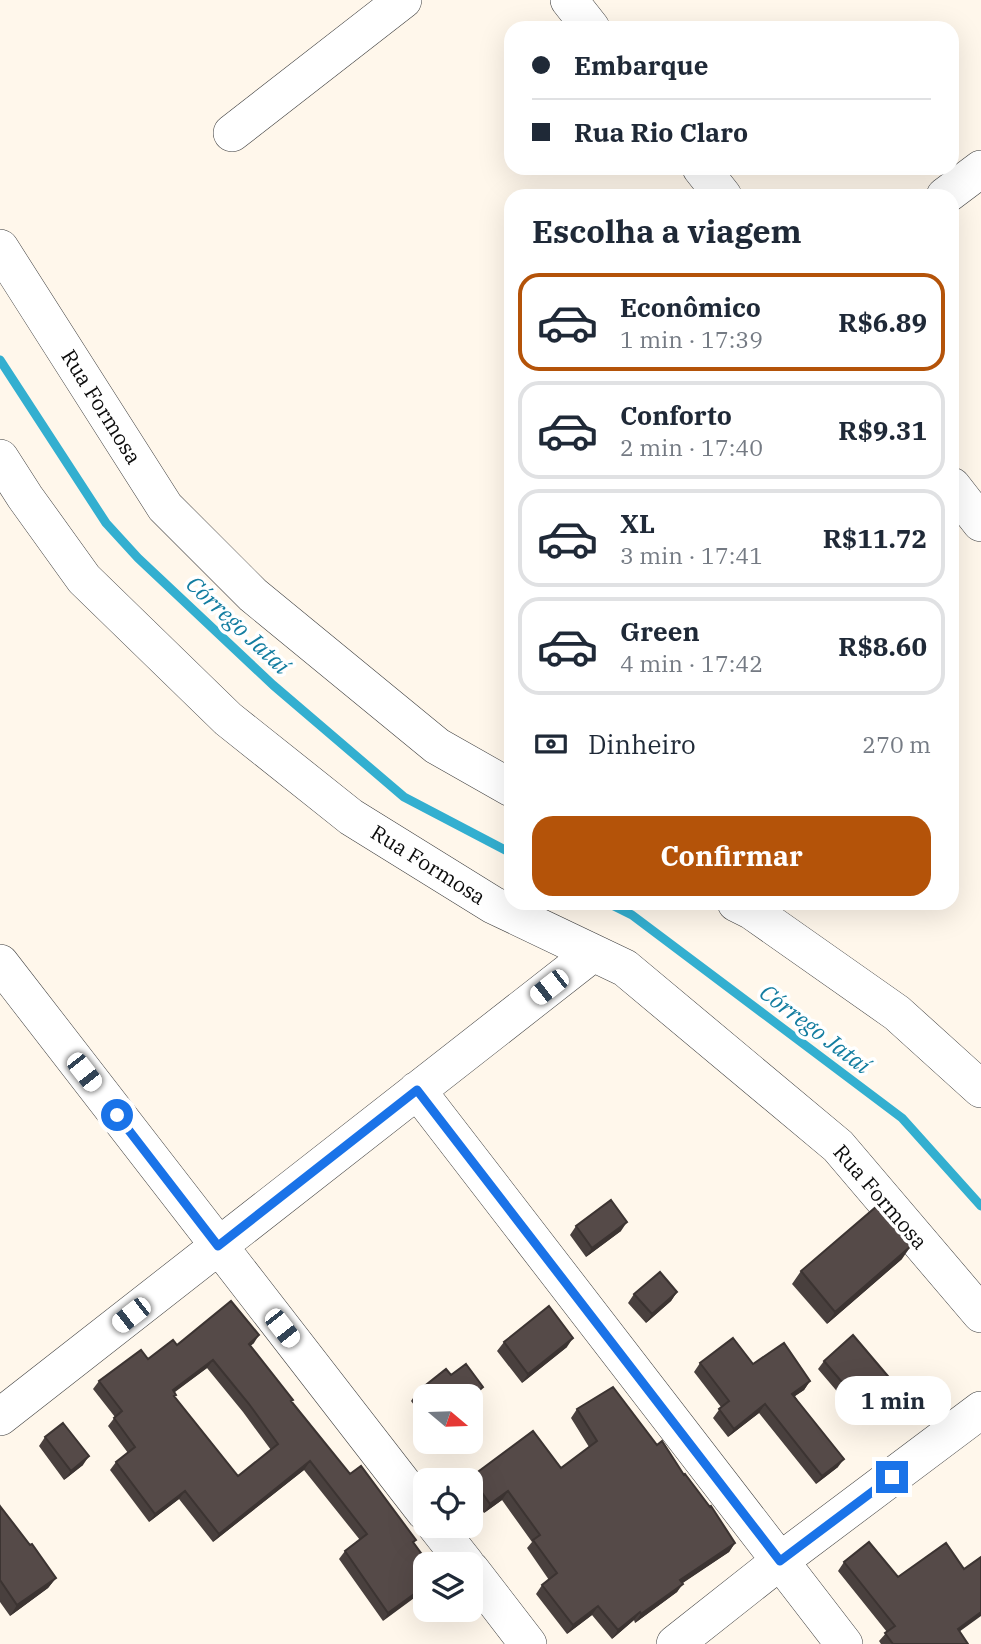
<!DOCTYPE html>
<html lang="pt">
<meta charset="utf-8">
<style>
:root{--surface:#fff;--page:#f6f6f7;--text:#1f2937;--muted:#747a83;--line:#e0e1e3;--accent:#b45309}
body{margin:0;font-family:"IBM Plex Serif",serif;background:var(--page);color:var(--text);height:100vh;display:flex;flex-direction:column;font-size:26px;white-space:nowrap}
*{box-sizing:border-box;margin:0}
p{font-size:23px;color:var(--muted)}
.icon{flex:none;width:38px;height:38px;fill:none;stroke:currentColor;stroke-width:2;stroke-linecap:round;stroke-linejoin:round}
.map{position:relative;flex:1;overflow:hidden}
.side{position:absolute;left:504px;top:189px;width:455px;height:721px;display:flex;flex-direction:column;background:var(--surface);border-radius:21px;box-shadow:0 7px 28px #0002}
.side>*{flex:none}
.hud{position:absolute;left:504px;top:21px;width:455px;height:154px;border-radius:21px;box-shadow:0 7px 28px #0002;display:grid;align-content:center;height:154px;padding:0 28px;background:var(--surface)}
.needle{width:46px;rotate:109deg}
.tools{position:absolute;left:413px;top:1384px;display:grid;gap:14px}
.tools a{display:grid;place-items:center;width:70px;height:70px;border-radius:14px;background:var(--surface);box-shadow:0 7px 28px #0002;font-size:35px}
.end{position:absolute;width:32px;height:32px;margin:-16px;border:9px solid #1a73e8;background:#fff;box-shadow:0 0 0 4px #fff}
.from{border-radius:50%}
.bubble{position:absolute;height:49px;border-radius:21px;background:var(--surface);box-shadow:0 7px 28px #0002;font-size:23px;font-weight:700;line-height:49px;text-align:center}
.car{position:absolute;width:21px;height:42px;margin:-21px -10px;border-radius:9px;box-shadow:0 0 5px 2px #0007;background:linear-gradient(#fff 24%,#345 0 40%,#fff 0 76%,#345 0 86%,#fff 0)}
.hud b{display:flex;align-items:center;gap:24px;height:66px;font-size:26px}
.hud b+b{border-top:2px solid var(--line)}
.hud i{width:18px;height:18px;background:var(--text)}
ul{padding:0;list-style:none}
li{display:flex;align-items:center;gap:21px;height:98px;margin:0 14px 10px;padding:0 14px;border:4px solid var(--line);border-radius:21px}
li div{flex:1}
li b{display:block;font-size:26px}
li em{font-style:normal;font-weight:700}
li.selected{border-color:var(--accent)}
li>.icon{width:63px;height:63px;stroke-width:1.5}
h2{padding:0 28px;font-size:32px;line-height:84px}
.pay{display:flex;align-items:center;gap:18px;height:77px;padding:0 28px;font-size:26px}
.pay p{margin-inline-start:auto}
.button{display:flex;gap:14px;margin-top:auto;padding:14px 28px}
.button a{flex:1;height:80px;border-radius:21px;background:var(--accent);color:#fff;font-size:28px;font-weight:700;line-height:80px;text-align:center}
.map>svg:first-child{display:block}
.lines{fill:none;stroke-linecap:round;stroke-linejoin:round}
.stream{stroke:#33afd0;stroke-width:9}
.minor-casing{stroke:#3f3f3f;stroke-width:38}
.minor{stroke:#fff;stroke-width:37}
.wall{fill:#49403e;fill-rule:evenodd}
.shaded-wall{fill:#3c3432}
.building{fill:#554a48;stroke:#3c3432;stroke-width:2;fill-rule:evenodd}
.route{stroke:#1a73e8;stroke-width:9}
.labels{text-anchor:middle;stroke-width:7;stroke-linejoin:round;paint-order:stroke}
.street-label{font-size:21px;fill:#0c0c0c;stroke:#fff}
.water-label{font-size:23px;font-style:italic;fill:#137da0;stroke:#fff}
</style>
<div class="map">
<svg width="981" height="1644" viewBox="0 0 981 1644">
<rect width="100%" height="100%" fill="#fff7eb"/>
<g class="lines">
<path class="stream" d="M 0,360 L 106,523 L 138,558 L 273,685 L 404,797 L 511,853
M 608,903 L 632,915 L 902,1118 L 981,1206"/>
<g class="minor-casing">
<path id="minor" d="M 569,0 L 591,28
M 232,133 L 403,0
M 701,168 L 723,196
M 945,196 L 981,169
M 0,248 L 165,507 L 253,595 L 437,746 L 511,788
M 0,458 L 25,497 L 84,579 L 228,719 L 351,817 L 493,905 L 625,968 L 838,1146 L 981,1314
M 952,486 L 981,523
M 736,903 L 752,911 L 897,1013 L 981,1089
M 0,963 L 425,1512
M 417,1090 L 844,1644
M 0,1417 L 593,953
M 436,1526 L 466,1564
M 471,1570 L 528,1644
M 675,1644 L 780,1561 L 981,1410"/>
</g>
<use href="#minor" class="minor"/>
</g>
<path class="wall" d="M 576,1226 L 621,1231 L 586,1257 L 570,1235 Z
M 902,1259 L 827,1324 L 792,1284 L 801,1271 Z
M 677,1292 L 671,1301 L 646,1323 L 628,1303 L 634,1294 Z
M 504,1342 L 567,1347 L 522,1383 L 497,1351 Z
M 254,1343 L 250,1346 L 291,1402 L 350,1474 L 414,1543 L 429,1564 L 383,1621 L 339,1559 L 345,1551 L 360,1540 L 304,1470 L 213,1542 L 179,1499 L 149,1522 L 110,1470 L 116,1462 L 128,1453 L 108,1426 L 115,1417 L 93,1389 L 99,1381 L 148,1359 ZM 207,1368 L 243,1412 L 271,1450 L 238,1476 L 175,1397 L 174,1392 Z
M 824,1361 L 898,1388 L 892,1396 L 863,1422 L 818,1369 Z
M 700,1363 L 753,1364 L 810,1381 L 804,1390 L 795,1396 L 838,1467 L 816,1484 L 759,1413 L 728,1437 L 713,1418 L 721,1407 L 694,1372 Z
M 451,1375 L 477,1395 L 472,1399 L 479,1408 L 472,1416 L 425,1396 L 425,1420 L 411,1401 L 417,1392 Z
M 577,1409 L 657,1445 L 684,1475 L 735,1543 L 729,1552 L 682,1583 L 677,1592 L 635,1623 L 634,1620 L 612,1639 L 592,1615 L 567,1634 L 536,1594 L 542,1585 L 549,1580 L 527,1548 L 532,1542 L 502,1500 L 484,1513 L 471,1494 L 471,1480 L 469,1480 L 471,1477 L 561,1468 L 589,1447 L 571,1418 Z
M 45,1437 L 83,1465 L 64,1480 L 39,1446 Z
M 0,1506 L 56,1578 L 48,1588 L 10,1616 L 0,1602 Z
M 844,1562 L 898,1577 L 960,1632 L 968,1644 L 881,1644 L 879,1641 L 887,1632 L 838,1571 Z"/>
<path class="shaded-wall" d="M 627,1222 L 621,1231 L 586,1257 L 592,1248 Z
M 911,1246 L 902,1259 L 827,1324 L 835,1312 Z
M 677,1292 L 671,1301 L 646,1323 L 652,1314 Z
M 259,1335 L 254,1343 L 243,1352 L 249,1344 Z
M 573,1338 L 567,1347 L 522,1383 L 528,1374 Z
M 213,1360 L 207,1368 L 167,1398 L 173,1390 Z
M 810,1381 L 804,1390 L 786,1402 L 792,1394 Z
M 483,1387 L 477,1395 L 471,1400 L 471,1397 Z
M 898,1388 L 892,1396 L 863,1422 L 869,1414 Z
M 765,1404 L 759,1413 L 728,1437 L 734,1429 Z
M 89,1456 L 83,1465 L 64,1480 L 71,1471 Z
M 844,1459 L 838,1467 L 816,1484 L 822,1476 Z
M 310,1461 L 304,1470 L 213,1542 L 219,1534 Z
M 185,1491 L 179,1499 L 149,1522 L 155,1514 Z
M 508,1491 L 502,1500 L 484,1513 L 490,1504 Z
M 735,1543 L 729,1552 L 674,1589 L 680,1580 Z
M 56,1578 L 48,1588 L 10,1616 L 17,1605 Z
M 683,1584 L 677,1592 L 635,1623 L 641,1614 Z
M 425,1586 L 425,1590 L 383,1621 L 388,1613 Z
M 598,1606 L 592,1615 L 567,1634 L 573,1625 Z
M 640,1612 L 634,1620 L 612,1639 L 618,1630 Z
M 981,1612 L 981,1616 L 952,1637 L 958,1629 Z"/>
<path class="building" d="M 611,1200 L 627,1222 L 592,1248 L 576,1226 Z
M 877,1206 L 911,1246 L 835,1312 L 801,1271 Z
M 660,1272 L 677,1292 L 652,1314 L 634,1294 Z
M 231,1301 L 259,1335 L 249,1344 L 293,1400 L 291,1401 L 350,1474 L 361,1466 L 416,1540 L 413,1542 L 429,1564 L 425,1564 L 425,1586 L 388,1613 L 345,1551 L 367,1534 L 310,1461 L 219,1534 L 185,1491 L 155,1514 L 116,1462 L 135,1447 L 114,1418 L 122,1411 L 99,1381 L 141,1350 L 148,1359 L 173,1340 L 177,1345 ZM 213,1360 L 249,1404 L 278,1444 L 238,1476 L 174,1396 L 176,1395 L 173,1390 Z
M 549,1306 L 573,1338 L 528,1374 L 504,1342 Z
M 853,1335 L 898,1388 L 869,1414 L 824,1361 Z
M 733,1338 L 753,1364 L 784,1343 L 810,1381 L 792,1394 L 844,1459 L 822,1476 L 765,1404 L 734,1429 L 719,1409 L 729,1401 L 700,1363 Z
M 466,1364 L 483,1387 L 471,1397 L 425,1396 L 425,1403 L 417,1392 L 446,1369 L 451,1375 Z
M 613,1387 L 657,1445 L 662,1441 L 684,1475 L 685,1474 L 710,1507 L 711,1506 L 735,1543 L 680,1580 L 683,1584 L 641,1614 L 640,1612 L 618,1630 L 598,1606 L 573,1625 L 542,1585 L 557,1573 L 533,1540 L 540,1535 L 508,1491 L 490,1504 L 471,1477 L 533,1431 L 561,1468 L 597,1441 L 577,1409 Z
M 471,1397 L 479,1408 L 471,1414 Z
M 63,1423 L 89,1456 L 71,1471 L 45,1437 Z
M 0,1506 L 30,1545 L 32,1544 L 56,1578 L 17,1605 L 0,1580 Z
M 869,1542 L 898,1577 L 946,1543 L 964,1569 L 981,1557 L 981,1612 L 958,1629 L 968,1644 L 893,1644 L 885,1633 L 895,1626 L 844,1562 Z"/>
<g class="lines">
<path class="route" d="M 117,1115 L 218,1246 L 417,1090 L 780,1561 L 892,1477"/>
</g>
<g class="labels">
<g class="street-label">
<text transform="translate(101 407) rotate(58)" y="7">Rua Formosa</text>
<text transform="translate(428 865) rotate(32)" y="7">Rua Formosa</text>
<text transform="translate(880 1197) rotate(49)" y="7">Rua Formosa</text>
</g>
<g class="water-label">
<text transform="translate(238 625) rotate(43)" y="8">Córrego Jataí</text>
<text transform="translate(815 1029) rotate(37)" y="8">Córrego Jataí</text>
</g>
</g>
</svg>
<div class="tools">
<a><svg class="needle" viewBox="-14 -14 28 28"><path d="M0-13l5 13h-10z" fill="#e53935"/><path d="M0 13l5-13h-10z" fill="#747a83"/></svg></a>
<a><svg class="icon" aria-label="locate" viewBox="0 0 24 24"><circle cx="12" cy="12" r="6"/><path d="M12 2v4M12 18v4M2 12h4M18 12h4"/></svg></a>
<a><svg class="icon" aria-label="layers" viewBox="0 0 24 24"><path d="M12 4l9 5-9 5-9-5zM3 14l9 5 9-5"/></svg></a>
</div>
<i class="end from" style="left:117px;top:1115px"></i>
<i class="end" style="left:892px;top:1477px"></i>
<div class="bubble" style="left:835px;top:1376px;width:116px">1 min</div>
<i class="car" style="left:549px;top:987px;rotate:232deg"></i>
<i class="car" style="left:84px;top:1072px;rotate:142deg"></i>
<i class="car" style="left:131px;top:1315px;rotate:232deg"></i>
<i class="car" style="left:282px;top:1328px;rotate:142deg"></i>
<div class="hud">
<b><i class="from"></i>Embarque</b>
<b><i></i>Rua Rio Claro</b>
</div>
<section class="side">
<h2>Escolha a viagem</h2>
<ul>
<li class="selected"><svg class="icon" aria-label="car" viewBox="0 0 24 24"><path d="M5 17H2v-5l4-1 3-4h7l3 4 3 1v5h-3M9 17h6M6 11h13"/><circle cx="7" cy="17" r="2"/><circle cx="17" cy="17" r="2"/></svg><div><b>Econômico</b><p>1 min · 17:39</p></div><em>R$6.89</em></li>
<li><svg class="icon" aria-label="car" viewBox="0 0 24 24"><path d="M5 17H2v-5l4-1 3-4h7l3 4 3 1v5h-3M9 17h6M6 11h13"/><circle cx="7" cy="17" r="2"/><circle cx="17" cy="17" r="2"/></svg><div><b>Conforto</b><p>2 min · 17:40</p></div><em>R$9.31</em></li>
<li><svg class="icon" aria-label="car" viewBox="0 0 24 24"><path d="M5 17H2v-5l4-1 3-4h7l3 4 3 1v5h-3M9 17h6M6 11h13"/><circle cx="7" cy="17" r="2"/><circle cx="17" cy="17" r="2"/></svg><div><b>XL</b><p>3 min · 17:41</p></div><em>R$11.72</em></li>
<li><svg class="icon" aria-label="car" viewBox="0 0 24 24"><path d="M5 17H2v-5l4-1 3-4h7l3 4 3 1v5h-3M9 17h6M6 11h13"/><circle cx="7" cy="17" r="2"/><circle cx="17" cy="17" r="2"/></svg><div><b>Green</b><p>4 min · 17:42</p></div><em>R$8.60</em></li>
</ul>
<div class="pay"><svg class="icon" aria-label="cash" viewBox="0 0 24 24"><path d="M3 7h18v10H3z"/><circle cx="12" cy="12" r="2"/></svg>Dinheiro<p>270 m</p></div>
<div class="button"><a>Confirmar</a></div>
</section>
</div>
